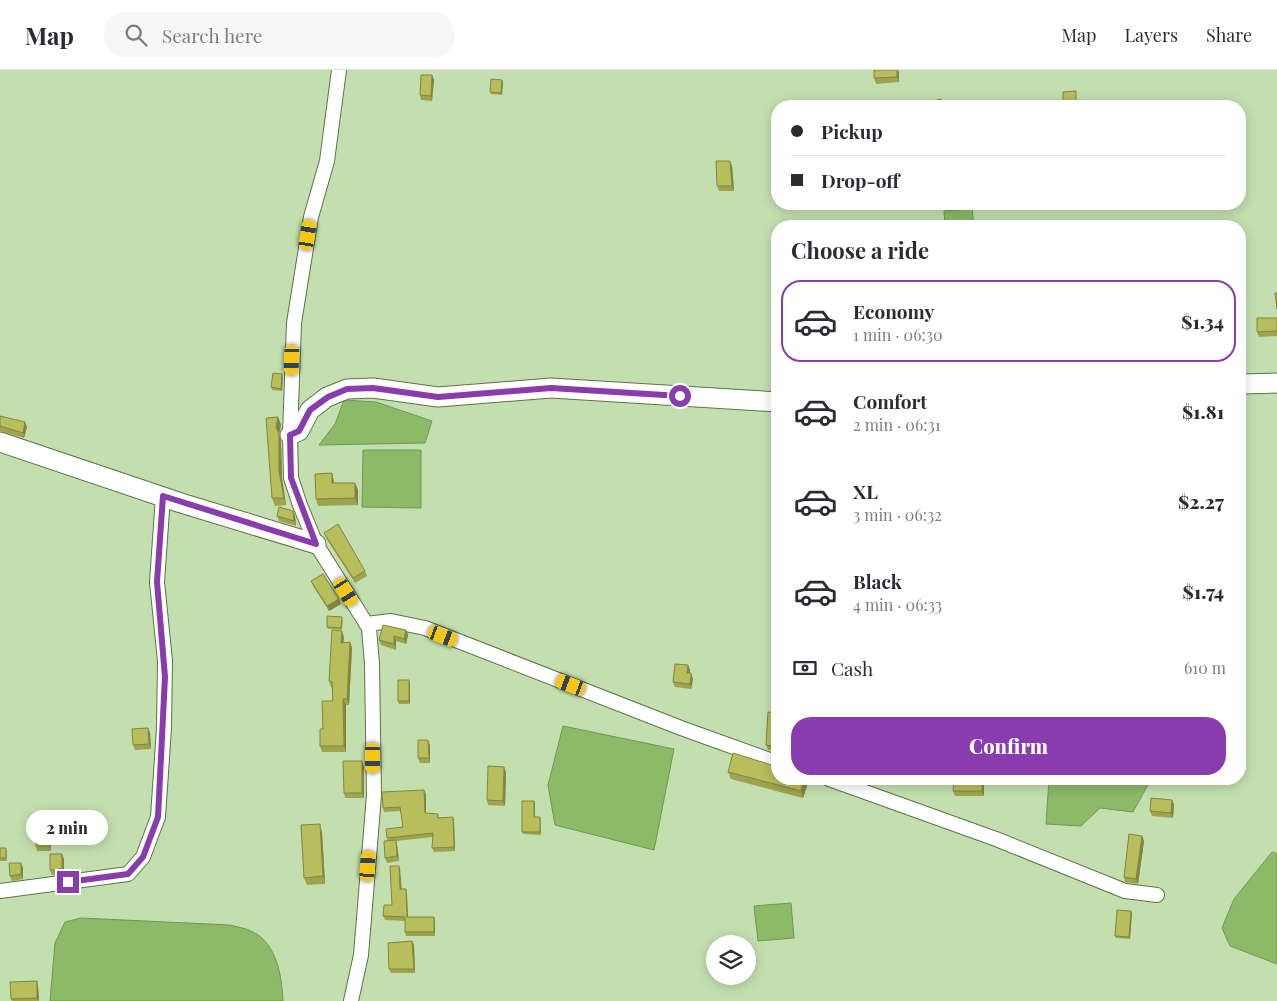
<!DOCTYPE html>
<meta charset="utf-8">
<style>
:root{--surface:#fff;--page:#f7f7f7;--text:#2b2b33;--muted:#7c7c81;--line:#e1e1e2;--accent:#883cad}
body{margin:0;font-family:"Playfair Display",serif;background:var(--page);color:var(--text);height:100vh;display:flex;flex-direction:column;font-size:19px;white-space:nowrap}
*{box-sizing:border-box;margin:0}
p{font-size:16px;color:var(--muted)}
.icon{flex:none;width:28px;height:28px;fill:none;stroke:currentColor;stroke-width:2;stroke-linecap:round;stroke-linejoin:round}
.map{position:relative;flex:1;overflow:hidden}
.side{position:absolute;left:771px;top:150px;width:475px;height:565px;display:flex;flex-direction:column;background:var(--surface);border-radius:20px;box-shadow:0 2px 12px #0003}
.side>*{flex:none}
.hud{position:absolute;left:771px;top:30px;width:475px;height:110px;border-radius:20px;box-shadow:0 2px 12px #0003;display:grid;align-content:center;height:110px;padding:0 20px;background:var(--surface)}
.fabs{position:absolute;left:706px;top:865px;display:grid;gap:10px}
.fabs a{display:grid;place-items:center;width:50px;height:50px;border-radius:50%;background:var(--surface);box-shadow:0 2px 12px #0003;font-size:25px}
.end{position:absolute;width:22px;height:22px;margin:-11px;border:6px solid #883cad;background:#fff;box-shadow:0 0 0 2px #fff}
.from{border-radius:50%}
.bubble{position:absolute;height:35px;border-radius:18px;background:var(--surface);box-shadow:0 2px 12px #0003;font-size:16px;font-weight:800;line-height:35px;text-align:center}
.car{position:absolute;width:15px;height:30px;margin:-15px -8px;border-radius:6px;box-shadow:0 0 4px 1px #0007;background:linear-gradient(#f5c518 24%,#345 0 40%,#f5c518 0 76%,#345 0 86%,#f5c518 0)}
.hud b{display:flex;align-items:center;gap:18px;height:48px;font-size:19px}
.hud b+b{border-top:1px solid var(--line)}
.hud i{width:12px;height:12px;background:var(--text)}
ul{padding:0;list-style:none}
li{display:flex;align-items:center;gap:15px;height:82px;margin:0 10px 8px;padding:0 10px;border:2px solid transparent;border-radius:20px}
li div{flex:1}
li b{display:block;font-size:19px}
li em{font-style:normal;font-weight:800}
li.current{border-color:var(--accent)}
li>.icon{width:45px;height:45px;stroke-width:1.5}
h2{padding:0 20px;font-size:22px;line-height:60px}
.pay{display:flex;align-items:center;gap:12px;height:55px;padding:0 20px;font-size:19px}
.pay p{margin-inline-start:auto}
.action{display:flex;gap:10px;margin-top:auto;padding:10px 20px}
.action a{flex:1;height:58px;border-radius:20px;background:var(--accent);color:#fff;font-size:20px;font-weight:800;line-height:58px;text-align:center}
header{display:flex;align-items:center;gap:30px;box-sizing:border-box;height:70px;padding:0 25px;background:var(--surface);border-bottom:1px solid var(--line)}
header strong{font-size:24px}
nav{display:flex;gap:28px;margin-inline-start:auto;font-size:18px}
.search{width:350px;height:45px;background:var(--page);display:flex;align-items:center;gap:12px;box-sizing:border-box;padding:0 18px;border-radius:20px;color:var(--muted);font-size:19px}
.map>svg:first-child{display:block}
.water{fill:#8cba66;stroke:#729655}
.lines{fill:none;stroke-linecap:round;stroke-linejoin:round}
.street-casing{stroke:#5b7448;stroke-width:16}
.secondary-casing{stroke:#5b7448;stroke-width:21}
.street{stroke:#fff;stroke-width:14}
.secondary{stroke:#fff;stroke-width:19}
.wall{fill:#9ea34f}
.shaded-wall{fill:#818540}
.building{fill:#b8be5c;stroke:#818540}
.route{stroke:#883cad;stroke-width:6}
</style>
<header>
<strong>Map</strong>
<div class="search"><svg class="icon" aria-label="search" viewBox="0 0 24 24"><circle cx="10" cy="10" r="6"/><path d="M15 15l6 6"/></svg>Search here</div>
<nav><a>Map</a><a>Layers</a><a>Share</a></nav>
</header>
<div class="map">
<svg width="1277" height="931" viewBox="0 0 1277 931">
<rect width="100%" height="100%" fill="#c3dfaf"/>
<path class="water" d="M 972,139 L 974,156 L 945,156 L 944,141 Z
M 344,330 L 376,332 L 432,351 L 425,373 L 319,375 L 335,354 Z
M 363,380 L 421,380 L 421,438 L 362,437 Z
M 563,656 L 674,679 L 654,780 L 555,755 L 548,715 Z
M 1049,709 L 1147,709 L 1150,711 L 1133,742 L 1100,738 L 1081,756 L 1046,754 Z
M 1272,782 L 1277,784 L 1277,894 L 1230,876 L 1222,858 L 1234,829 Z
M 791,833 L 794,868 L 758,871 L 754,836 Z
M 81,848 L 230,855 C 237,857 246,858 253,862 C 277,874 282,907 283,931 L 50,931 L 55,873 L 65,852 Z"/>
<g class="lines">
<g class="street-casing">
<path id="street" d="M 339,0 L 327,91 L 311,147 L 294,253 L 290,365 L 291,408 L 300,435 L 316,474 L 369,558 L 372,594 L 374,725 L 361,885 L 351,931
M 366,554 L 391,551 L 425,558 L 681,658 L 778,693
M 829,709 L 996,769 L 1125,821 L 1157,825
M 0,821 L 128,804 L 143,787 L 158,747 L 164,658 L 165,591 L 157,512 L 163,426"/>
</g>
<g class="secondary-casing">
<path id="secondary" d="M 1240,314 L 1277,313
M 290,365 L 299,361 L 310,340 L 327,327 L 347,319 L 373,318 L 438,327 L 551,318 L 778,332
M 0,372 L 181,433 L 316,474"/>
</g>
<use href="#street" class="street"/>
<use href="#secondary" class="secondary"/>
</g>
<path class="wall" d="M 874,0 L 898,0 L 899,12 L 876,14 L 874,8 Z
M 432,5 L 434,10 L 432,31 L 421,30 L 420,25 Z
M 502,10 L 503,12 L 502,25 L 491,24 L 490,22 Z
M 1076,21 L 1076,23 L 1077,34 L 1064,35 L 1063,33 Z
M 730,91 L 732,96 L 734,121 L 719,121 L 717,116 Z
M 1277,248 L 1277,266 L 1259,267 L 1257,262 Z
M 283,306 L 282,321 L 272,320 L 271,317 Z
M 0,346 L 27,357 L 24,368 L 0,361 Z
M 278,347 L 281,355 L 279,364 L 281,372 L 282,408 L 286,435 L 275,436 L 272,428 Z
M 332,403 L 334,413 L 355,413 L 358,420 L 358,435 L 318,436 L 316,429 Z
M 293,441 L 295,446 L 296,456 L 279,451 L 277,446 Z
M 324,463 L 365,501 L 367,506 L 355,513 L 326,468 Z
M 311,511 L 341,534 L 329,541 L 313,516 Z
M 343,549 L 342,560 L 328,559 L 327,557 Z
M 406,560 L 408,565 L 406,574 L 396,571 L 396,580 L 381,575 L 379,570 Z
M 344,567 L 343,572 L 350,572 L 352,578 L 349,635 L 346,635 L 346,682 L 322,682 L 320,676 L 323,659 L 333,631 L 332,618 L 331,617 L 329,611 Z
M 688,595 L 690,600 L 690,603 L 693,609 L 691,619 L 675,617 L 673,612 Z
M 410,613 L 410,634 L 399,634 L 398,631 Z
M 778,643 L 778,681 L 768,680 L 766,675 Z
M 148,658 L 150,663 L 151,679 L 135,680 L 133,675 Z
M 430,675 L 430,693 L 420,693 L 418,688 Z
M 364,696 L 364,728 L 345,728 L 344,723 Z
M 506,702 L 505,736 L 488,735 L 487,730 Z
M 728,702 L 808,713 L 803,728 L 731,709 Z
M 954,709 L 984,709 L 984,726 L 955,726 L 953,721 Z
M 426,724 L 426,743 L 440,748 L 454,751 L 455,781 L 434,782 L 432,778 L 433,767 L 396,771 L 397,775 L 399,791 L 387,793 L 385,788 L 388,771 L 387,768 L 403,757 L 401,741 L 384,742 L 383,738 Z
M 1172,730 L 1174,735 L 1173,748 L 1152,746 L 1150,741 Z
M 535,733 L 535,747 L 540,747 L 541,750 L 541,765 L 523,764 L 522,762 Z
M 322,762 L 325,814 L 307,815 L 304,808 Z
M 50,764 L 51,781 L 37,781 L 36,776 Z
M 1142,766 L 1144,771 L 1138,814 L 1125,812 L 1124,807 Z
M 0,778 L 7,780 L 7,791 L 0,791 Z
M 64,789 L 64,804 L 52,805 L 50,800 Z
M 21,793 L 23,798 L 23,809 L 12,811 L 10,806 Z
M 399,796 L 400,799 L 401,819 L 407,823 L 408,847 L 435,850 L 435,866 L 406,866 L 405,862 L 405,851 L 385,850 L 383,846 L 392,835 Z
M 1131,841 L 1132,843 L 1130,869 L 1116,868 L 1115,866 Z
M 412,871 L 414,875 L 415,903 L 391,903 L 389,899 Z
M 37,911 L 38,916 L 39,931 L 12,931 L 11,929 Z"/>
<path class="shaded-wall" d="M 897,0 L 898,0 L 899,2 L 899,12 L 897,7 Z
M 432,5 L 434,10 L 432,31 L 431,26 Z
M 502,10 L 503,12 L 502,25 L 501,23 Z
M 730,91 L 732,96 L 734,121 L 732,116 Z
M 282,304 L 283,306 L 282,321 L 281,319 Z
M 278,347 L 281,355 L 279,364 L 276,357 Z
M 25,352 L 27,357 L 24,368 L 23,363 Z
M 279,364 L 281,372 L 282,408 L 286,435 L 284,428 L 279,401 Z
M 332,403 L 334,411 L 334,421 L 332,413 Z
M 355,413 L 358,420 L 358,435 L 355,428 Z
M 293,441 L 295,446 L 296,456 L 294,451 Z
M 339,529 L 341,534 L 329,541 L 327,536 Z
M 406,560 L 408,565 L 406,574 L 404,569 Z
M 342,561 L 344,567 L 343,578 L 341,573 Z
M 394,566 L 396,571 L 396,580 L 394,574 Z
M 350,572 L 352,578 L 349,635 L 347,629 Z
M 688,595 L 690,600 L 689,608 L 687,603 Z
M 691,603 L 693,609 L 691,619 L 690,614 Z
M 409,610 L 410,613 L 410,634 L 409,631 Z
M 343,629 L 346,635 L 346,682 L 344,676 Z
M 148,658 L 150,663 L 151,679 L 149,674 Z
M 428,670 L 430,675 L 430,693 L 429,688 Z
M 362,691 L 364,696 L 364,728 L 362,723 Z
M 504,697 L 506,702 L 505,736 L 503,731 Z
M 804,709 L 806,709 L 808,713 L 803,728 L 801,721 Z
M 982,709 L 984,709 L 984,726 L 982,721 Z
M 424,720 L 426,724 L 426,747 L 425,743 Z
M 1172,730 L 1174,735 L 1173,748 L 1171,743 Z
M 534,731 L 535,733 L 535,750 L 534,747 Z
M 453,747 L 454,751 L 455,781 L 454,777 Z
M 320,754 L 322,762 L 325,814 L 323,806 Z
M 48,759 L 50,764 L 51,781 L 49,776 Z
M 1142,766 L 1144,771 L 1138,814 L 1136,809 Z
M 396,770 L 397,775 L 399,791 L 397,786 Z
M 62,784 L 64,789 L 64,804 L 62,799 Z
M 21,793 L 23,798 L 23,809 L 21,804 Z
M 399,796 L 400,799 L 402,823 L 400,819 Z
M 406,819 L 407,823 L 408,851 L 407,847 Z
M 1131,841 L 1132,843 L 1130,869 L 1129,867 Z
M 434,847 L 435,850 L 435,866 L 434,862 Z
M 412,871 L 414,875 L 415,903 L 414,899 Z
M 37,911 L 38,916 L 39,931 L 37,928 Z"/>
<path class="building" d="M 874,0 L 897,0 L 897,7 L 874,8 Z
M 421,5 L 432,5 L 431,26 L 420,25 Z
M 491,9 L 502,10 L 501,23 L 490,22 Z
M 1076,21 L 1076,32 L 1063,33 L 1063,22 Z
M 941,29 L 942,36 L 922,36 L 921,34 Z
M 716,91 L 730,91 L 732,116 L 717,116 Z
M 1275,223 L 1277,223 L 1277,239 Z
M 1257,248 L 1277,248 L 1277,261 L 1257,262 Z
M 273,303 L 282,304 L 281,319 L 271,317 Z
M 0,346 L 25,352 L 23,363 L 0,356 Z
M 278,347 L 276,357 L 279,364 L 279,401 L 284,428 L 272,428 L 266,348 Z
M 332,403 L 332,413 L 355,413 L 355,428 L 316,429 L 315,404 Z
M 279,437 L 293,441 L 294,451 L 277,446 Z
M 338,454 L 365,501 L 353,508 L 324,463 Z
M 323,504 L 339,529 L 327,536 L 311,511 Z
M 327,546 L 342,547 L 341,558 L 327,557 Z
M 383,555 L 406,560 L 404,569 L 394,566 L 394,574 L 379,570 Z
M 332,560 L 342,561 L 341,573 L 350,572 L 347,629 L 343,629 L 344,676 L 320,676 L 320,659 L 323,659 L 322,631 L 333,631 L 332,612 L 329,611 Z
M 675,594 L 688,595 L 687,603 L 691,603 L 690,614 L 673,612 Z
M 398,610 L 409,610 L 409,631 L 398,631 Z
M 768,642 L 778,643 L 778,677 L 766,675 Z
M 148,658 L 149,674 L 133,675 L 132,659 Z
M 418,670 L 428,670 L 429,688 L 418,688 Z
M 733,683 L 778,697 L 778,709 L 804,709 L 801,721 L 728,702 Z
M 343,691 L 362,691 L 362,723 L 344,723 Z
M 488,696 L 504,697 L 503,731 L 487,730 Z
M 954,709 L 982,709 L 982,721 L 953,721 Z
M 424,720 L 425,743 L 438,744 L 438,748 L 453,747 L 454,777 L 432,778 L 433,763 L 387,768 L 386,759 L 403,757 L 400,737 L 383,738 L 382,722 Z
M 1151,728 L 1172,730 L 1171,743 L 1150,741 Z
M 522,731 L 534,731 L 534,747 L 540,747 L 540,762 L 522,762 Z
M 320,754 L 323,806 L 304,808 L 301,755 Z
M 48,759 L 49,776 L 36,776 L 35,760 Z
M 1129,764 L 1142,766 L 1136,809 L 1124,807 Z
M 396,770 L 397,786 L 385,788 L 384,771 Z
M 0,778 L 6,778 L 6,788 L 0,788 Z
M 50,784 L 62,784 L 62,799 L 50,800 Z
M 9,793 L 21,793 L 21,804 L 10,806 Z
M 390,796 L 399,796 L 400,819 L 406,819 L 407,847 L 434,847 L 434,862 L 405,862 L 405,847 L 383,846 L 384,835 L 392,835 Z
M 1117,840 L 1131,841 L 1129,867 L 1115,866 Z
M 412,871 L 414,899 L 389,899 L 388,873 Z
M 37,911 L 37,928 L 11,929 L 10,912 Z"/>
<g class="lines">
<path class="route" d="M 68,812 L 128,804 L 143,787 L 158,747 L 165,607 L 157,512 L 163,426 L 316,474 L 291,408 L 290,365 L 299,361 L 310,340 L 328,327 L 347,319 L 373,318 L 438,327 L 551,318 L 680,326"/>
</g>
</svg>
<div class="fabs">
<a><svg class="icon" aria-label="layers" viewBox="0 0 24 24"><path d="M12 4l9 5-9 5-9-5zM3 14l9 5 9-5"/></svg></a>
</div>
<i class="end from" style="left:680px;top:326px"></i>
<i class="end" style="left:68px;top:812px"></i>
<div class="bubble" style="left:26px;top:740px;width:82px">2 min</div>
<i class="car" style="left:308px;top:165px;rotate:9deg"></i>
<i class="car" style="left:292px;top:290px;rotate:182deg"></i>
<i class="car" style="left:346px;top:522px;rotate:148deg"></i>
<i class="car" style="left:443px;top:566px;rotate:111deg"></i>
<i class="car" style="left:571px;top:615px;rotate:291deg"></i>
<i class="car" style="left:373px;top:688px;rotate:180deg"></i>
<i class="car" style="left:368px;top:796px;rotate:4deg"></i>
<div class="hud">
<b><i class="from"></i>Pickup</b>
<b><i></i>Drop-off</b>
</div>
<section class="side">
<h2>Choose a ride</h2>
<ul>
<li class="current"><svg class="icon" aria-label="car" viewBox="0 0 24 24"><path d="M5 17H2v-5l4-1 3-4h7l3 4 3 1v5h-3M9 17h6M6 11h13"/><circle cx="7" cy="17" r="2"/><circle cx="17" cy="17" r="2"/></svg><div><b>Economy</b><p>1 min · 06:30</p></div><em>$1.34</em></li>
<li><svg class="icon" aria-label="car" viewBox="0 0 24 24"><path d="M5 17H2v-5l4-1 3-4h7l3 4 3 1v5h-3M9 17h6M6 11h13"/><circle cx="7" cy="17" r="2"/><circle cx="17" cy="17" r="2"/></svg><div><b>Comfort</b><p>2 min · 06:31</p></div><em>$1.81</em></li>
<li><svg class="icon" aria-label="car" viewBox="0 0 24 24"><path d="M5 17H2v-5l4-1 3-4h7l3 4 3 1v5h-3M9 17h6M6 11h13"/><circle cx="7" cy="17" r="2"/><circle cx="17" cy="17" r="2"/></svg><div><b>XL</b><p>3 min · 06:32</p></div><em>$2.27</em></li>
<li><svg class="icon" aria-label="car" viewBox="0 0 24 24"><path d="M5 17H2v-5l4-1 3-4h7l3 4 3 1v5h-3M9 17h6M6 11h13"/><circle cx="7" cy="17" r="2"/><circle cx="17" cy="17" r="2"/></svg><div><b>Black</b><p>4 min · 06:33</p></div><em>$1.74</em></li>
</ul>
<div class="pay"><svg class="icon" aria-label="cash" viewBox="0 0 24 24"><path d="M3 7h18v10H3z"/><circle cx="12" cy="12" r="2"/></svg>Cash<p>610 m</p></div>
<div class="action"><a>Confirm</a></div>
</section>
</div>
